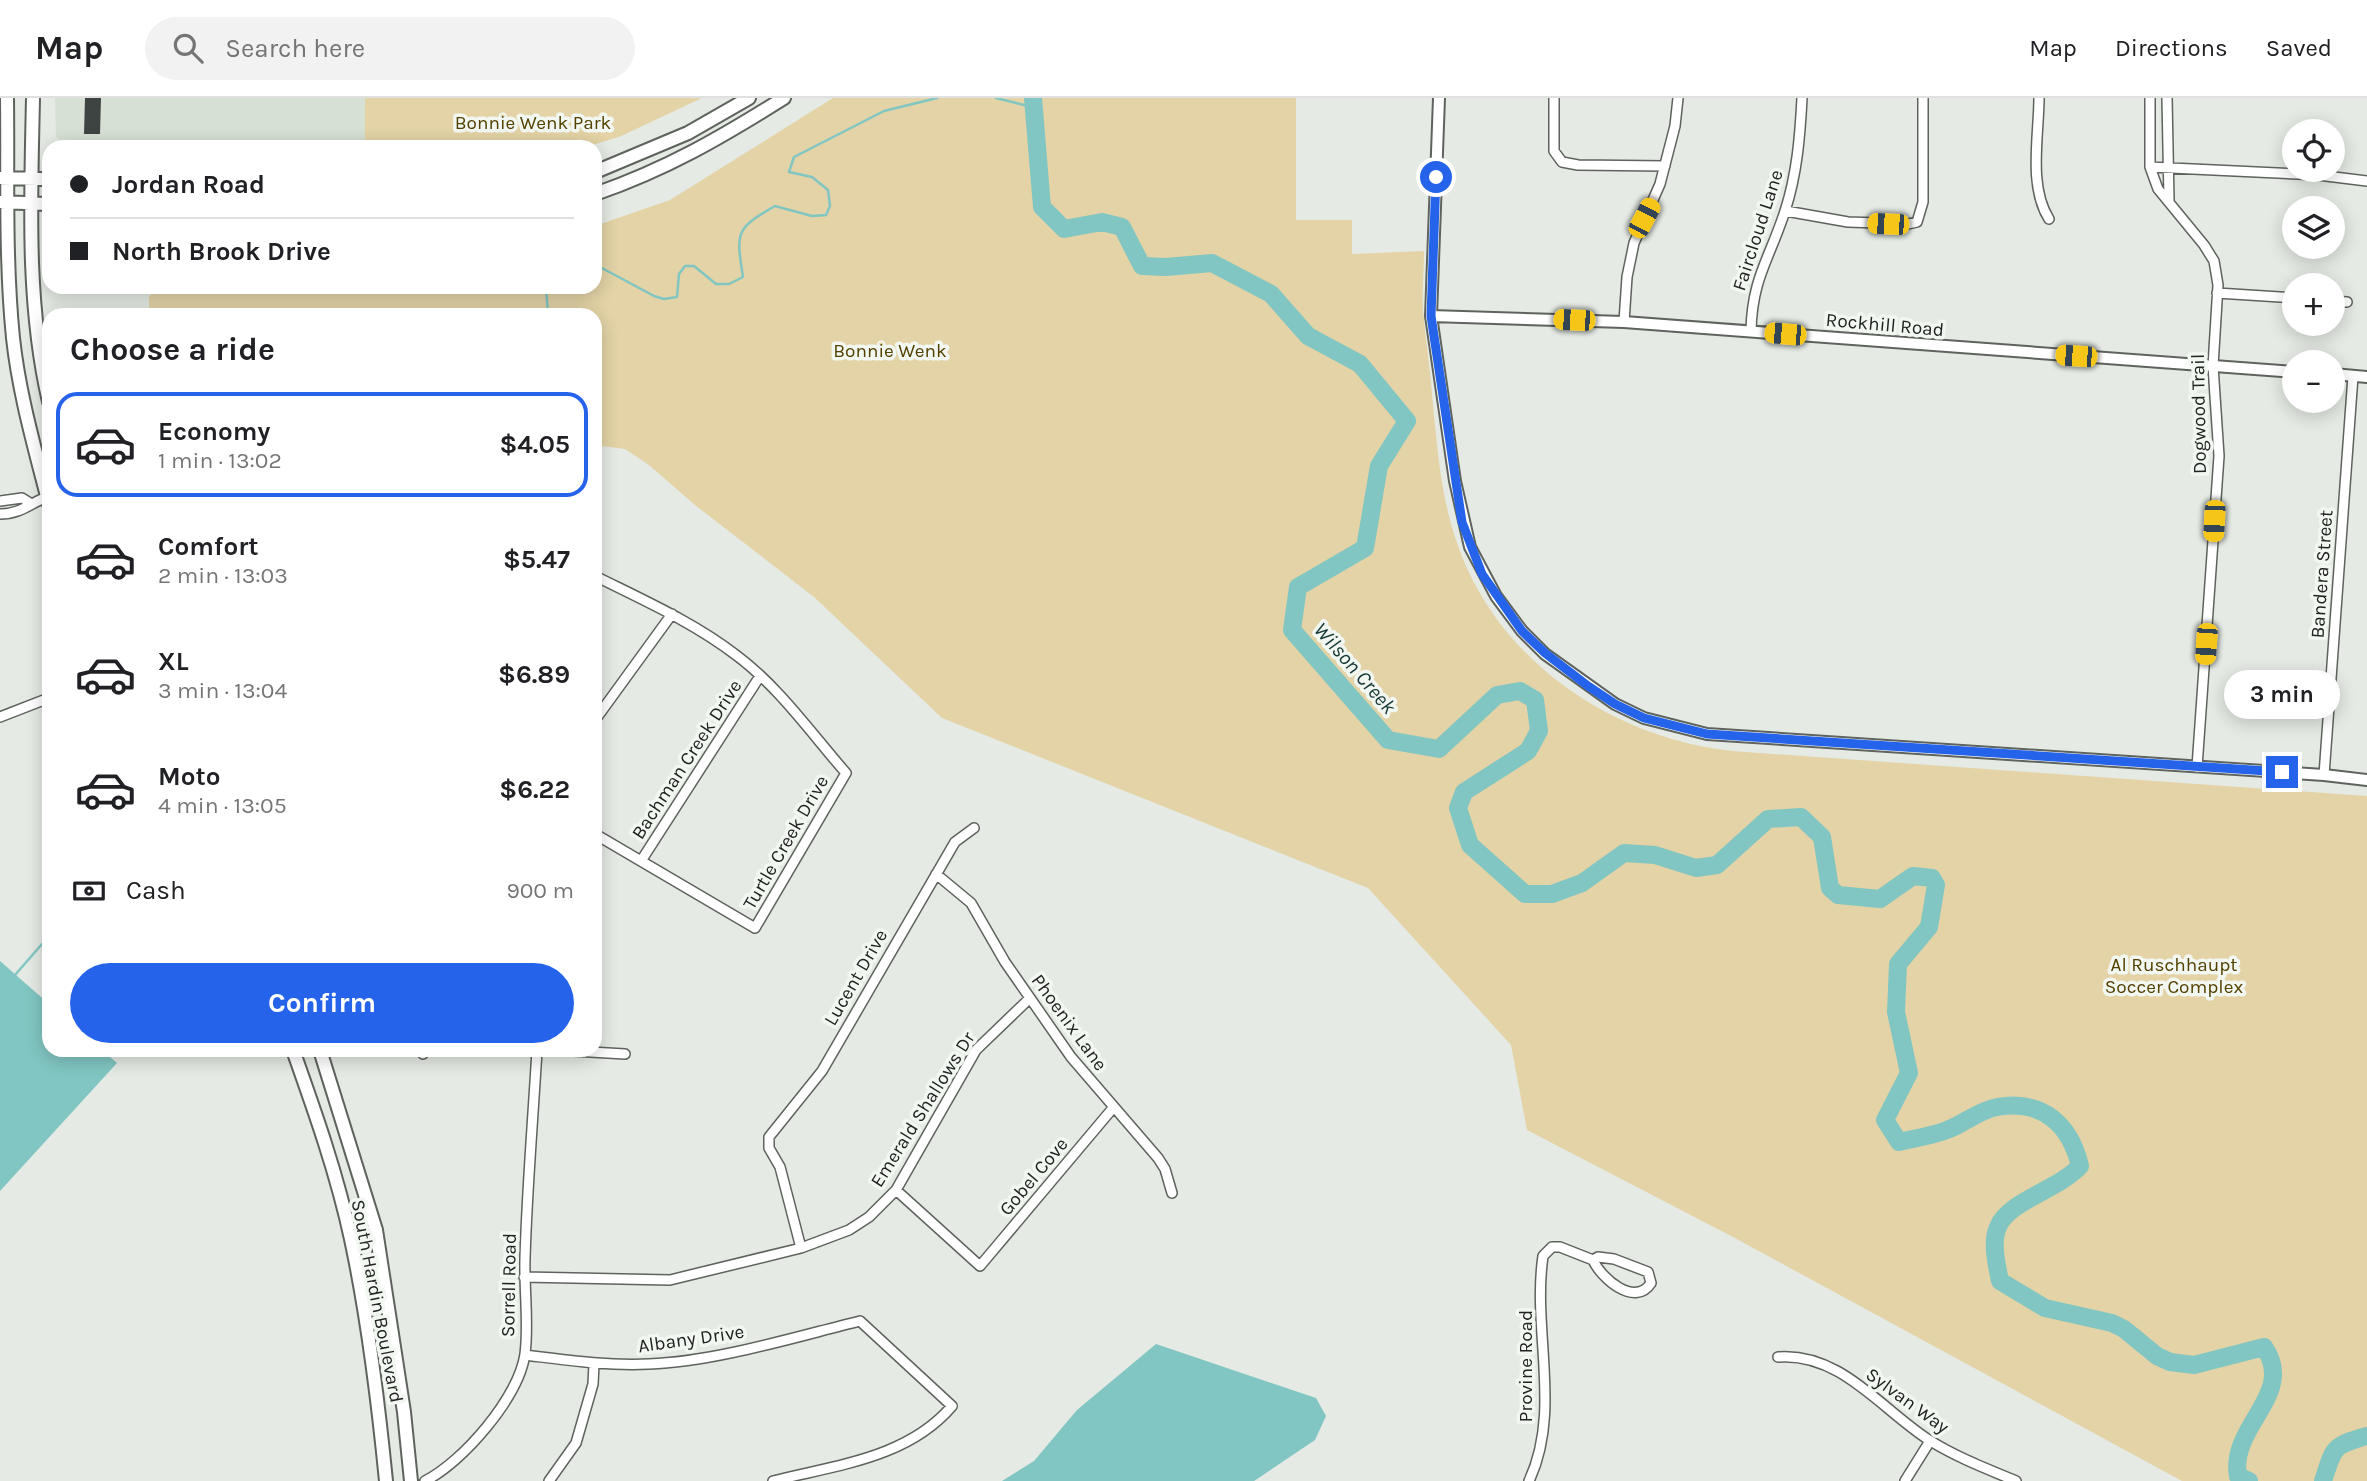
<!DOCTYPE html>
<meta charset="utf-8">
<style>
:root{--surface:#fff;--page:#f2f2f2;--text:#202124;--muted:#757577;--line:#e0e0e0;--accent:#2563eb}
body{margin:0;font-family:Karla,sans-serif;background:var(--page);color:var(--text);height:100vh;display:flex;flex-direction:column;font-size:26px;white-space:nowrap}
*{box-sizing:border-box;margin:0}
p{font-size:23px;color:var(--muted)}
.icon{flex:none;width:38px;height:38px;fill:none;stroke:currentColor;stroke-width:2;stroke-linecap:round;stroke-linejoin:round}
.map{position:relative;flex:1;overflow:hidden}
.details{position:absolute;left:42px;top:210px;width:560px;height:749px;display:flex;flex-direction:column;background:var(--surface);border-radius:21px;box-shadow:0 4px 18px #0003}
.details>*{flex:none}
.top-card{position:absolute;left:42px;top:42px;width:560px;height:154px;border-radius:21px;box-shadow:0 4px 18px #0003;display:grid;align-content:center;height:154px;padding:0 28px;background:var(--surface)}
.tools{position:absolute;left:2282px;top:21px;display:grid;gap:14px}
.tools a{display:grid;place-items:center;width:63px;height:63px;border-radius:50%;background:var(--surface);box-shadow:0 4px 18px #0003;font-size:35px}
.end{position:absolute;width:32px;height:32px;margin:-16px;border:9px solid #2563eb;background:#fff;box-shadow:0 0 0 4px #fff}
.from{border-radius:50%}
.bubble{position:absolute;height:49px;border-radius:24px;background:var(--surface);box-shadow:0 4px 18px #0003;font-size:23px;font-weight:700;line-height:49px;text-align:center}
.car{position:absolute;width:21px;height:42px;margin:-21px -10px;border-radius:9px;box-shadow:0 0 5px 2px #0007;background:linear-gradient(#f5c518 24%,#345 0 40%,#f5c518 0 76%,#345 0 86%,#f5c518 0)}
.top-card b{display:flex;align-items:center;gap:24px;height:66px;font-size:26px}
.top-card b+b{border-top:2px solid var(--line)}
.top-card i{width:18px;height:18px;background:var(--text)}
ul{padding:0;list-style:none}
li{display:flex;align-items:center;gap:21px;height:105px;margin:0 14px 10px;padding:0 14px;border:4px solid transparent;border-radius:21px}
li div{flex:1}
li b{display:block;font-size:26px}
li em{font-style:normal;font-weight:700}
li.active{border-color:var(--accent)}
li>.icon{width:63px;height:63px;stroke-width:1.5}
h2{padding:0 28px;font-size:32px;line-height:84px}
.pay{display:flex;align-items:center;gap:18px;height:77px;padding:0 28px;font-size:26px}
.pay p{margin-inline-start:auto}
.button{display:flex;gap:14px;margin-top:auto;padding:14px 28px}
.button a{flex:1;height:80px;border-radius:42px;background:var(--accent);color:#fff;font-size:28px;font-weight:700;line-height:80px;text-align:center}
header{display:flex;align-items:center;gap:42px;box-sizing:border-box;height:98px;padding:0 35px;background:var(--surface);border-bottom:2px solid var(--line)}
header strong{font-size:33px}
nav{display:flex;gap:38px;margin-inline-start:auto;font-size:24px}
.search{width:490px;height:63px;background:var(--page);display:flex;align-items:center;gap:18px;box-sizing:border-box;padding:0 24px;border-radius:38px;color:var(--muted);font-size:26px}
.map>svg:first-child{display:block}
.built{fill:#d6e0d4}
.green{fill:#e3d3a6}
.water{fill:#81c6c2}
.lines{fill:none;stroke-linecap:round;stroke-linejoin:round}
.stream{stroke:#81c6c2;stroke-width:2.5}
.river{stroke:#81c6c2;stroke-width:18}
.building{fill:#3e4441}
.minor-casing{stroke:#5e635d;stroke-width:12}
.tertiary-casing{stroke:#5e635d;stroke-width:14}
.secondary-casing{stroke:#5e635d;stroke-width:16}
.minor{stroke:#fff;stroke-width:9}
.tertiary{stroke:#fff;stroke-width:10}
.secondary{stroke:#fff;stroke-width:12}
.route{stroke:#2563eb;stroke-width:9}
.labels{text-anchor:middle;stroke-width:7;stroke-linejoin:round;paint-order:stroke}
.park-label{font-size:19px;fill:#544100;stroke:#f2f7f1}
.street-label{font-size:19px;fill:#212321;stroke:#f2f7f1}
.water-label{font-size:21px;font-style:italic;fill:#163837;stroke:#f2f7f1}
</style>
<header>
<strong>Map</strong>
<div class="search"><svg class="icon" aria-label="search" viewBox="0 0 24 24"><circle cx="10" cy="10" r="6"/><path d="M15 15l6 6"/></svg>Search here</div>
<nav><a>Map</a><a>Directions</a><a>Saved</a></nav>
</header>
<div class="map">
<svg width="2367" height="1383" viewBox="0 0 2367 1383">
<rect width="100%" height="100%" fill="#e5eae4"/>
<path class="built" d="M 55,0 L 365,0 L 365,49 L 67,49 L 56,39 Z"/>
<path class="green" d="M 365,0 L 702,0 L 619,39 L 585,49 L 365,49 Z
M 833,0 L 1296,0 L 1296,122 L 1352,122 L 1352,156 L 1424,153 C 1424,173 1422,192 1423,212 C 1425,240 1430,268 1432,296 C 1437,346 1440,395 1456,442 C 1495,561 1611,640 1732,653 L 2367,698 L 2367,1383 L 2182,1383 L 1733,1139 L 1527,1032 L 1511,947 L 1368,790 L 942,620 L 814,499 L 695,407 L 649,367 L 625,351 L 595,347 L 595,217 L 149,217 L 149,199 L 157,189 L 595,189 L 595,128 L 670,102 Z"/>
<path class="water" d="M 0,863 L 49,906 L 49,952 L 102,952 L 117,965 L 0,1093 Z
M 1156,1246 L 1316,1300 L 1326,1318 L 1315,1342 L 1254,1383 L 1002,1383 L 1034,1363 L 1077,1312 Z"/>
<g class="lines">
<path class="stream" d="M 996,0 L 1036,10
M 595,169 L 600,169 L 654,198 L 664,201 L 677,199 L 679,176 L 685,168 L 694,168 L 716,186 L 729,186 L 743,179 C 736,134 735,131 775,108 L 812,118 L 826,117 L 830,108 L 828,92 L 812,79 L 789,74 L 794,59 L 884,13 L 937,0
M 546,189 L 548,217
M 15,877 L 49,838"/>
<path class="river" d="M 1033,0 L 1042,109 L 1064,131 L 1102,124 L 1122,129 L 1142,168 L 1166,169 L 1212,165 L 1271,196 L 1308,238 L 1360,266 L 1407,323 L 1379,368 L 1365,450 L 1298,489 L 1292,532 L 1388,642 L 1439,651 L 1497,597 L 1520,593 L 1535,602 L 1539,633 L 1528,653 L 1464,694 L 1458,710 L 1470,747 L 1525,796 L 1552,796 L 1582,785 L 1624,755 L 1655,757 L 1696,770 L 1717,767 L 1768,721 L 1801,719 L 1822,739 L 1830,790 L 1838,797 L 1880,801 L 1913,778 L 1932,780 L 1936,787 L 1929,829 L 1898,866 L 1896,914 L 1909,975 L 1885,1022 L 1899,1044 C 1915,1040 1932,1038 1947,1032 C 1963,1026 1980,1012 1997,1009 C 2042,1001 2070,1026 2080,1068 C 2058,1092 2008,1103 1998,1129 C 1991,1144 1997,1168 2000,1183 L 2045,1210 L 2112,1225 L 2124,1231 L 2157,1258 L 2170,1264 L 2194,1267 L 2264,1249 C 2297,1296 2229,1328 2238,1378 L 2249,1383
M 2323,1383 C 2334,1350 2331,1348 2367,1338"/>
</g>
<path class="building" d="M 85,0 L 101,0 L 100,36 L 84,36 Z"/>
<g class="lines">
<g class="minor-casing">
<path id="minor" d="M 1554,0 L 1554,53 L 1562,64 L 1578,67 L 1665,68
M 2039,0 C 2039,37 2028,88 2049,121
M 2150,0 L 2150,69 L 2158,91 L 2204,147 L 2214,163 L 2218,187 L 2213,268 L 2219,358 L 2197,669
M 2167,0 L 2169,102
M 2150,69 L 2318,77 L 2367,83
M 1786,113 L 1848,124 L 1908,126 L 1917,124 L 1923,104 L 1923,0
M 2217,195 L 2294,200
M 2333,203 L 2347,204
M 1624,224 L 1627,179 L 1634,145 L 1660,86 L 1675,28 L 1678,0
M 1751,233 C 1752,180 1770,160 1785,113 C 1797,76 1800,39 1802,0
M 0,403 L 22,400 L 30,405
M 0,416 C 21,416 30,405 49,398
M 595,478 C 643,502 693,524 736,557 C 779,589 811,635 846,675 L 755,830 L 595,736
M 0,619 L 49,600
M 595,622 L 672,516
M 2324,677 L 2353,278
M 641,763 L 760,578
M 936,776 L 971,805 L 1005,864 L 1071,959 L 1158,1060 L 1165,1071 L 1172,1095
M 421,952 L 423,956
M 556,952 L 625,956
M 896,1092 L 980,1168 L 1113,1010
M 801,1150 L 780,1069 L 769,1050 L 769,1039 L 822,973 L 955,744 L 974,730
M 1598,1159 L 1614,1161 L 1648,1174 L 1651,1185 C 1635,1210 1601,1180 1593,1162 Z
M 524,1179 L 670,1182 L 801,1150 L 849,1132 L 869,1119 L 896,1092 L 976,952 L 1030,900
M 525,1257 C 566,1262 607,1268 649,1266 C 714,1264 795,1239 860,1223 L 952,1308 C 908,1360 836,1367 773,1383
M 1778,1259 C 1840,1254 1881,1311 1929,1342 C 1956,1359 1987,1371 2016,1383
M 425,1383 C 463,1364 519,1299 525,1256 C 529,1225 524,1192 525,1160 C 527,1091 533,1021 537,952
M 549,1383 L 576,1345 L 593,1286 L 594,1266
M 1529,1383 C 1562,1313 1532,1232 1543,1158 L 1552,1149 L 1560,1149 L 1593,1162
M 1905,1383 L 1930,1343"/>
</g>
<g class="tertiary-casing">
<path id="tertiary" d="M 1439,0 L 1431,218 L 1455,383 L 1470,449 L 1496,498 L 1522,533 L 1545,556 L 1615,606 L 1644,620 L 1707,636 L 2324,677 L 2367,682
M 1431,218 L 1624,224 L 2294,274
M 2333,276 L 2367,279"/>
</g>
<g class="secondary-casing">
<path id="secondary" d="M 7,0 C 8,80 5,160 13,240 C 19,296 35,351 49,406
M 33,0 C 31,100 26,205 49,304
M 595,74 L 688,35 L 749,0
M 0,80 L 49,81
M 595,96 C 667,71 720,40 784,0
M 0,104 L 49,106
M 293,952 C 315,1014 337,1076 351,1141 C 368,1220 378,1302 386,1383
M 320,952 L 376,1132 L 404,1314 L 411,1383"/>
</g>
<use href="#minor" class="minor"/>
<use href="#tertiary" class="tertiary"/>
<use href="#secondary" class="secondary"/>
</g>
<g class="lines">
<path class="route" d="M 1436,79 L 1431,218 L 1462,424 L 1482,476 L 1522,533 L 1545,555 L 1588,588 L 1615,606 L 1644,620 L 1707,636 L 2282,674"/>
</g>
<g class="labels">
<g class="park-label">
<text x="533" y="31">Bonnie Wenk Park</text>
<text x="890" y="259">Bonnie Wenk</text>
<text x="2174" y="873">Al Ruschhaupt<tspan x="2174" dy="22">Soccer Complex</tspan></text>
</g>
<g class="street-label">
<text transform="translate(1757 132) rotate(-72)" y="7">Faircloud Lane</text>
<text transform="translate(1885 226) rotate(5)" y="7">Rockhill Road</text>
<text transform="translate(2198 316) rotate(-91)" y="7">Dogwood Trail</text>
<text transform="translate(2321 476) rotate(-86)" y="7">Bandera Street</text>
<text transform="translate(686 661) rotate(-57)" y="7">Bachman Creek Drive</text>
<text transform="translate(785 744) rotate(-60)" y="7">Turtle Creek Drive</text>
<text transform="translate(855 879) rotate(-60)" y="7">Lucent Drive</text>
<text transform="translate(1070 924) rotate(54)" y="7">Phoenix Lane</text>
<text transform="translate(922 1011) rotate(-58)" y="7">Emerald Shallows Dr</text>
<text transform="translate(1033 1078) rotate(-50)" y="7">Gobel Cove</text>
<text transform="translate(508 1187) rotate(-89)" y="7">Sorrell Road</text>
<text transform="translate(378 1203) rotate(79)" y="7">South Hardin Boulevard</text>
<text transform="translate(691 1240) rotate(-8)" y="7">Albany Drive</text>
<text transform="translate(1525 1268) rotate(-90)" y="7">Provine Road</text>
<text transform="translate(1908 1302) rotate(36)" y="7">Sylvan Way</text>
</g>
<g class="water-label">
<text transform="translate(1355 570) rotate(49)" y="7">Wilson Creek</text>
</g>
</g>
</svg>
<div class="tools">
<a><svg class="icon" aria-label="locate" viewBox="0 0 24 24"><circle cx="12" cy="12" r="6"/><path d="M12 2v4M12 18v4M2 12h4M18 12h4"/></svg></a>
<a><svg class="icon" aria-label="layers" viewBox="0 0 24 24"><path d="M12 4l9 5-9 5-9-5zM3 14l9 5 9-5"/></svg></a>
<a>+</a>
<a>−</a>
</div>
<i class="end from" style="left:1436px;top:79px"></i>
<i class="end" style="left:2282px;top:674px"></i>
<div class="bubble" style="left:2224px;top:572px;width:116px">3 min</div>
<i class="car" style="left:1644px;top:120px;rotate:28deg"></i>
<i class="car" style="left:1888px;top:126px;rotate:272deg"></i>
<i class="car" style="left:1574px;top:222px;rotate:272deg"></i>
<i class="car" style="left:1785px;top:236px;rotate:275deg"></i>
<i class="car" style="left:2076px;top:258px;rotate:274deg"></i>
<i class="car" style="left:2214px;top:423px;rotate:183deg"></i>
<i class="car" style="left:2206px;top:546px;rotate:184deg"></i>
<div class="top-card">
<b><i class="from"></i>Jordan Road</b>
<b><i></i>North Brook Drive</b>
</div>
<section class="details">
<h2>Choose a ride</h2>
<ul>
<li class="active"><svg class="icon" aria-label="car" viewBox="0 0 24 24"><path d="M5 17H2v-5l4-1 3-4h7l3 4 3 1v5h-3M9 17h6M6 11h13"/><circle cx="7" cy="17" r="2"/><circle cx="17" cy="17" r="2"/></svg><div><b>Economy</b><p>1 min · 13:02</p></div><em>$4.05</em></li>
<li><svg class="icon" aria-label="car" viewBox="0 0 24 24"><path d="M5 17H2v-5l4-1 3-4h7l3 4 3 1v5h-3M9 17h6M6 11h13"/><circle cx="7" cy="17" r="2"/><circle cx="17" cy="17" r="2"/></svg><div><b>Comfort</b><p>2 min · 13:03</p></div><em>$5.47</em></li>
<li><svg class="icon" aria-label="car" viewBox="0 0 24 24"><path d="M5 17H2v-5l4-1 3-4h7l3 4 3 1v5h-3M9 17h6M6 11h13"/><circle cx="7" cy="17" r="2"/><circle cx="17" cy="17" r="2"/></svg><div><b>XL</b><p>3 min · 13:04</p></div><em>$6.89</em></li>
<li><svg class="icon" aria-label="car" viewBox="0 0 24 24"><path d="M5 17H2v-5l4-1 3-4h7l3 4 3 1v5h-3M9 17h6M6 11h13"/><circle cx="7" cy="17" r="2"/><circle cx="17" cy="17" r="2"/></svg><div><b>Moto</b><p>4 min · 13:05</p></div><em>$6.22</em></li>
</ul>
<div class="pay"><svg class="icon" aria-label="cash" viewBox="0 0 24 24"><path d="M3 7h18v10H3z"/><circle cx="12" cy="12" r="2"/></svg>Cash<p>900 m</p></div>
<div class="button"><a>Confirm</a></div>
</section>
</div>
